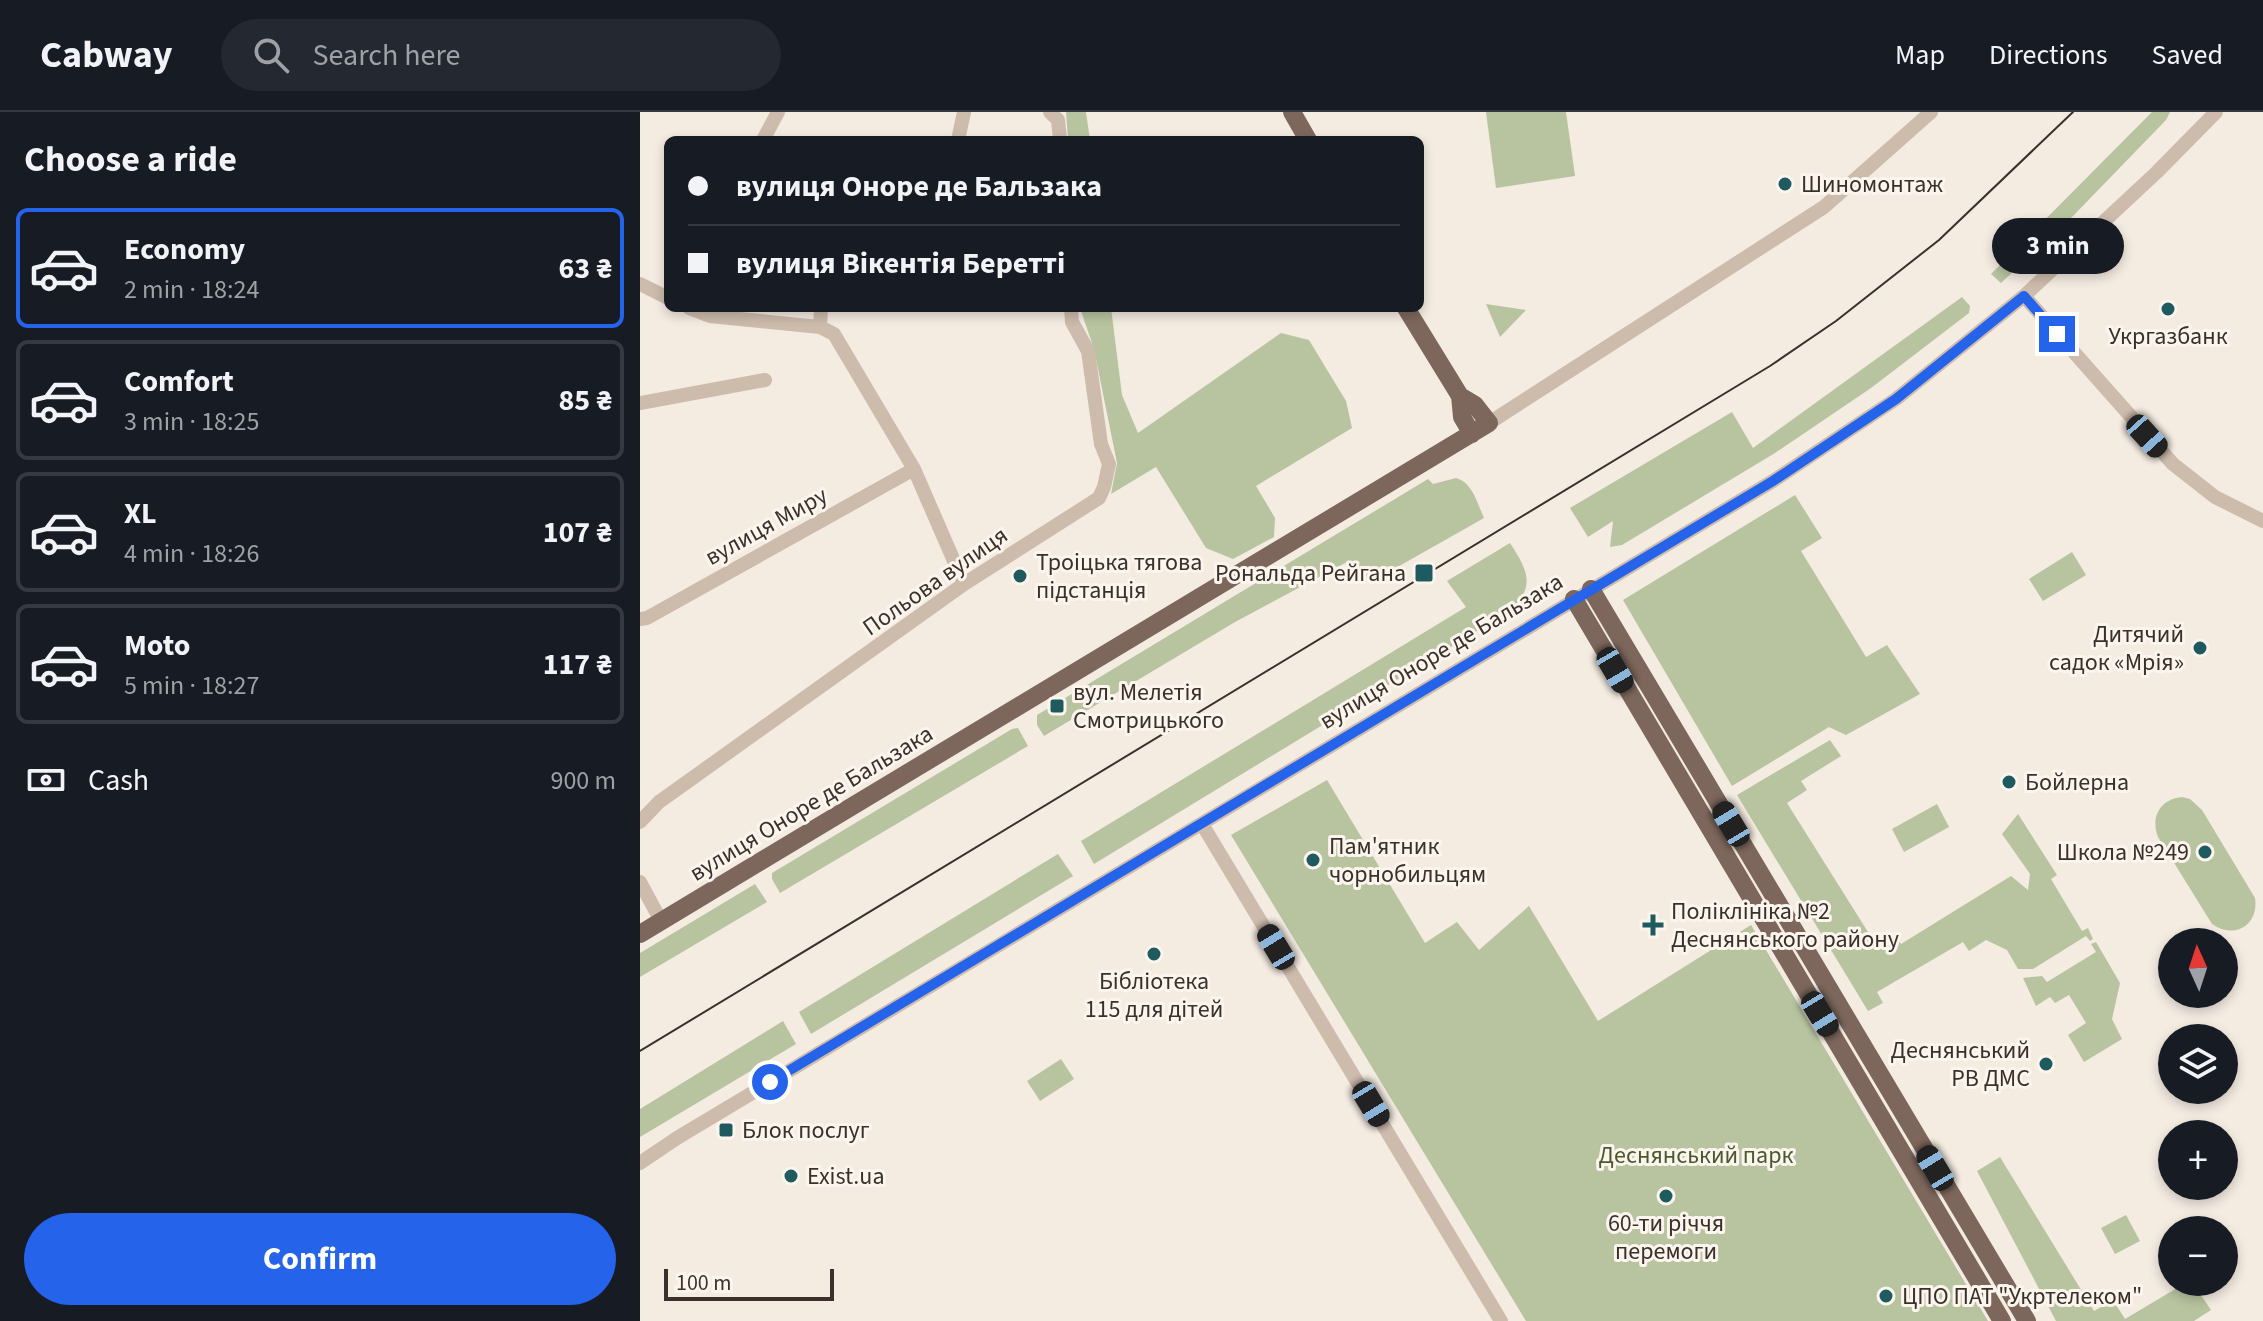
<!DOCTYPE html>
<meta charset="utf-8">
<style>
:root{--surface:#171b24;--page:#242831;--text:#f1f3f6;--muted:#9ea1a6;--line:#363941;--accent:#2563eb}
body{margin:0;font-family:"Source Sans 3",sans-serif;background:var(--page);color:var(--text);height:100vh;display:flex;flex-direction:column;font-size:30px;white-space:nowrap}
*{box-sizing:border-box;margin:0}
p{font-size:26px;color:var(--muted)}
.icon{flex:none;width:44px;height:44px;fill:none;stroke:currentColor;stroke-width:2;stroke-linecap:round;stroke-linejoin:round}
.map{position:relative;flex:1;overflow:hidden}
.sheet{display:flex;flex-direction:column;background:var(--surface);width:640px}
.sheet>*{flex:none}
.banner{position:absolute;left:24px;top:24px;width:760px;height:176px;border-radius:12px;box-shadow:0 4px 12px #0003;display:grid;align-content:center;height:176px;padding:0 24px;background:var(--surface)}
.needle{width:52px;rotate:357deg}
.buttons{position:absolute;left:1518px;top:816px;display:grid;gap:16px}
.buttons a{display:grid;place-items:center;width:80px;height:80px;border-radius:50%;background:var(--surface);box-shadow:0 4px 12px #0003;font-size:40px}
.scale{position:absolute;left:24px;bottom:20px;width:170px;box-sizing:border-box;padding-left:8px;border:4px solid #3b302b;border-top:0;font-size:22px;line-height:28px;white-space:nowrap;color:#3b302b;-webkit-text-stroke:6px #fbf5ee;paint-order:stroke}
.end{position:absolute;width:36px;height:36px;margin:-18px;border:10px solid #2563eb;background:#fff;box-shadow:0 0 0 4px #fff}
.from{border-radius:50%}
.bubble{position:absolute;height:56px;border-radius:28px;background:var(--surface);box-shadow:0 4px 12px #0003;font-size:26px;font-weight:700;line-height:56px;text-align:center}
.car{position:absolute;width:24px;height:48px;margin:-24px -12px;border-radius:10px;box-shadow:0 0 6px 2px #0007;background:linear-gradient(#222 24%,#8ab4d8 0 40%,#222 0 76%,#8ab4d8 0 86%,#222 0)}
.banner b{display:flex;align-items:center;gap:28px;height:76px;font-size:30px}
.banner b+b{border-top:2px solid var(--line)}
.banner i{width:20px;height:20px;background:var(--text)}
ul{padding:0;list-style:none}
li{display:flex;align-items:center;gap:24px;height:120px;margin:0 16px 12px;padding:0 8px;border:4px solid var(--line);border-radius:12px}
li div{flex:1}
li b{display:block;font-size:30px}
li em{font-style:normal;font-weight:700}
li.on{border-color:var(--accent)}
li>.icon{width:72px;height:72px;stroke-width:1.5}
h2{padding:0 24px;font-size:36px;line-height:96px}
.pay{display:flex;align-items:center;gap:20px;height:88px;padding:0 24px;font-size:30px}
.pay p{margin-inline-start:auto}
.primary-button{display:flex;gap:16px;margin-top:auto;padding:16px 24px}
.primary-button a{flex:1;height:92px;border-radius:48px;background:var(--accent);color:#fff;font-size:32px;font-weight:700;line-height:92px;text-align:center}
header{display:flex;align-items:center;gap:48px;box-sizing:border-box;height:112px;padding:0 40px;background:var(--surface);border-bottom:2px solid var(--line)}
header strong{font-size:38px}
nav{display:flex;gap:44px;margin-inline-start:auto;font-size:28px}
.search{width:560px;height:72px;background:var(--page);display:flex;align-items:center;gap:20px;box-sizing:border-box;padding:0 28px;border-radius:44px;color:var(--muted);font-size:30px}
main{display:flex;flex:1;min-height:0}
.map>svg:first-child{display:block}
.green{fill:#b8c4a0}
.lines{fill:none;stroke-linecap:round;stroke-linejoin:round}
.minor{stroke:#cdbbac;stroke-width:14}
.major{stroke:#7d675c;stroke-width:18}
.tram{stroke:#3b302b;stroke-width:2}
.route{stroke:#2563eb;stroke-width:10}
.poi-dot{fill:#1f5a5e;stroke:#fbf5ee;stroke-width:3}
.labels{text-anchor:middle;stroke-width:6;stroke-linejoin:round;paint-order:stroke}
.poi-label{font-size:24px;fill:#3b302b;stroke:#fbf5ee;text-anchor:start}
.street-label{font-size:24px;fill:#3b302b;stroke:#fbf5ee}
.park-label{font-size:24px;fill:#4a5a2e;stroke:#fbf5ee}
</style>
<header>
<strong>Cabway</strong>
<div class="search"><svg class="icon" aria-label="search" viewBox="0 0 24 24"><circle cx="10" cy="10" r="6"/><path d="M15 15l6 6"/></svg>Search here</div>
<nav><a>Map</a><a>Directions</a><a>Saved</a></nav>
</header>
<main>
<section class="sheet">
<h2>Choose a ride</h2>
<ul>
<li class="on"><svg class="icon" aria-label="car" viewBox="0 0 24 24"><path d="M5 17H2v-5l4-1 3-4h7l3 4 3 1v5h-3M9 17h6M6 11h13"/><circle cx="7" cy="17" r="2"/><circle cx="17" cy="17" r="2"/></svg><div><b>Economy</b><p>2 min · 18:24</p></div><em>63 ₴</em></li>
<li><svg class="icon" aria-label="car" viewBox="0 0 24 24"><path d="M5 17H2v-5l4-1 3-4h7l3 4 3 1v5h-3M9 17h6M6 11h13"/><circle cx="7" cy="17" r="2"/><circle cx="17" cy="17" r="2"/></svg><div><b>Comfort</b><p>3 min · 18:25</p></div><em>85 ₴</em></li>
<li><svg class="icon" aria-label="car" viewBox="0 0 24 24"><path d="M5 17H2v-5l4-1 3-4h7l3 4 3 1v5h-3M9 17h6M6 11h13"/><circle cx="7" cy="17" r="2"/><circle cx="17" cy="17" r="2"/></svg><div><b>XL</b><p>4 min · 18:26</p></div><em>107 ₴</em></li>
<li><svg class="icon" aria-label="car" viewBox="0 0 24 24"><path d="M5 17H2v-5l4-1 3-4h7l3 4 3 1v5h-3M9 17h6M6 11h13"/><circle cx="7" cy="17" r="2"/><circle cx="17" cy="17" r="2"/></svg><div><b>Moto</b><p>5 min · 18:27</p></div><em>117 ₴</em></li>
</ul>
<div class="pay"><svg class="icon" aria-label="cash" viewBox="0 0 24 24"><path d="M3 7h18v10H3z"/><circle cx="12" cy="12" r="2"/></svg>Cash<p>900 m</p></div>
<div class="primary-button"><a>Confirm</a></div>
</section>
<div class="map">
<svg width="1623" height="1209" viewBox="0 0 1623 1209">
<rect width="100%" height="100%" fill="#f4ebe1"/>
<path class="green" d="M 426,0 L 446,0 L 450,28 L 428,28 Z
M 846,0 L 926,0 L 935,64 L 856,76 Z
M 1512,0 L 1530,0 L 1526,8 L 1433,104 L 1361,171 L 1351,162 Z
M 1322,185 L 1330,194 L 1329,201 L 1231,276 L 1135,341 L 982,433 L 970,435 L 973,409 L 948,425 L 930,396 L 1092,300 L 1113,336 Z
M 846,192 L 886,198 L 860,225 Z
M 440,196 L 471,196 L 482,283 L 498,321 L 641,221 L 669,228 L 706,289 L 712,316 L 616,374 L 635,406 L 634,425 L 593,447 L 566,436 L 516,355 L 471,382 L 477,351 L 454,237 Z
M 816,366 C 833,371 837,391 844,406 L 731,470 L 712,452 L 705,451 L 595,510 L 404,624 L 397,613 L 397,603 L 788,367 L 793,372 Z
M 1155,383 L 1182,426 L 1161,439 L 1226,545 L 1247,533 L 1280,582 L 1206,623 L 1189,615 L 1092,674 L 983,488 Z
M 870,431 C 888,459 896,474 870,499 L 454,752 L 441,729 L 826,495 L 807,469 Z
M 1432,440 L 1446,463 L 1403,489 L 1389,467 Z
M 378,616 L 388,634 L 140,781 L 132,767 L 132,761 L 372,617 Z
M 1190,628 L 1201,644 L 1161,669 L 1167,678 L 1147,691 L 1238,836 L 1256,825 L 1261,832 L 1371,764 L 1388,778 L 1390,762 L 1362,722 L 1378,702 L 1417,763 L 1411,767 L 1442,819 L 1448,816 L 1453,827 L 1450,829 L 1446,824 L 1393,857 L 1378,857 L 1367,838 L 1346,828 L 1329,839 L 1323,830 L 1237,880 L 1243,891 L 1228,899 L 1097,683 Z
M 687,668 L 785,831 L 817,810 L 839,838 L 889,794 L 958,909 L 1111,813 L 1348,1209 L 886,1209 L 591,723 Z
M 1542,685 L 1550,687 L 1562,698 L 1615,786 C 1619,813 1595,828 1572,812 L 1518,725 C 1510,704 1521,687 1542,685 Z
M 1297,692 L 1309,715 L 1264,740 L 1252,717 Z
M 418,742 L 433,764 L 171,922 L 159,900 Z
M 115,772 L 127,790 L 0,865 L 0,841 Z
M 1456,830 L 1480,871 L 1472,907 L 1482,927 L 1444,950 L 1428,923 L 1446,911 L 1429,883 L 1415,891 L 1410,885 L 1396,894 L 1383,866 L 1402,864 L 1407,870 L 1456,840 L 1451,832 Z
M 143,909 L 156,932 L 0,1025 L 0,997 Z
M 421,947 L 434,967 L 400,989 L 387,969 Z
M 1360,1045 L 1454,1199 L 1473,1188 L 1485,1207 L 1547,1170 L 1552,1170 L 1571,1198 L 1554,1209 L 1416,1209 L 1337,1059 Z
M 1486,1103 L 1500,1129 L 1475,1142 L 1461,1116 Z"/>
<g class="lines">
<path class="minor" d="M 410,0 L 418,8 L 420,28
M 123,28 L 138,0
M 318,28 L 324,0
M 0,172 L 28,186
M 1384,184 L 1533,352 L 1575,385 L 1623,409
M 49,196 L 70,204 L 180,215 L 194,222 L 274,357 L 324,472
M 180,215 L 181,196
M 0,291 L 125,268
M 849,311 L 1184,95 L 1291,0
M 0,507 L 7,506 L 274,357
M 0,710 L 19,690 L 324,472 L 459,386 L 464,375 L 469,352 L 461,332 L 448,239 L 432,210 L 431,196
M 562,712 L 861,1209
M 0,770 L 21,809
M 0,1051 L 37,1026 L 1133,369 L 1256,287 L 1384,184 L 1517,60 L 1576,0"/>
<path class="major" d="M 652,0 L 668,28
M 820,284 L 822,305 L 832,322
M 951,477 L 1387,1209
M 934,487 L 1362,1209
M 0,822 L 849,311 L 835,293 L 820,284 L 766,196"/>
<path class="tram" d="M 0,939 L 1130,254 L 1196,209 L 1299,128 L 1433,0"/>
</g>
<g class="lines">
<path class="route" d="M 130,970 L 1133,369 L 1256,287 L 1384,184 L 1417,222"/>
</g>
<g class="poi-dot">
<circle cx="1145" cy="72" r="8"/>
<circle cx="1528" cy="197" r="8"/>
<rect x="774" y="451" width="20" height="20" rx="4"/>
<circle cx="380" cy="464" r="8"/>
<circle cx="1560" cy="536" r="8"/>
<rect x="409" y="586" width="16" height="16" rx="4"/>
<circle cx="1369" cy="670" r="8"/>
<circle cx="1565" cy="740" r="8"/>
<circle cx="673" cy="748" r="8"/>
<path d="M1009 801h8v8h8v8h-8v8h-8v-8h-8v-8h8z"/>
<circle cx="514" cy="842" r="8"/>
<circle cx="1406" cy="952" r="8"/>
<rect x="78" y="1010" width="16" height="16" rx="4"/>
<circle cx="151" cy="1064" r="8"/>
<circle cx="1026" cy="1084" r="8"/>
<circle cx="1246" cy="1184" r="8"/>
</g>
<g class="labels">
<g class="poi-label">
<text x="1161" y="80">Шиномонтаж</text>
<text x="1528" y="232" text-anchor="middle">Укргазбанк</text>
<text x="396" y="458">Троiцька тягова<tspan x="396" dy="28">пiдстанцiя</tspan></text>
<text x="766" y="469" text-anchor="end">Рональда Рейгана</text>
<text x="1544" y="530" text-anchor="end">Дитячий<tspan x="1544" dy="28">садок «Мрія»</tspan></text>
<text x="433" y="588">вул. Мелетія<tspan x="433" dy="28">Смотрицького</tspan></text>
<text x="1385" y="678">Бойлерна</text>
<text x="689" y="742">Пам'ятник<tspan x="689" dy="28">чорнобильцям</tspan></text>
<text x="1549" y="748" text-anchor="end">Школа №249</text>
<text x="1031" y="807">Поліклініка №2<tspan x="1031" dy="28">Деснянського району</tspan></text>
<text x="514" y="877" text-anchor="middle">Бібліотека<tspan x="514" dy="28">115 для дітей</tspan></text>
<text x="1390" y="946" text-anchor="end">Деснянський<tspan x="1390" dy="28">РВ ДМС</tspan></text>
<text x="102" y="1026">Блок послуг</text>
<text x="167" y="1072">Exist.ua</text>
<text x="1026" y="1119" text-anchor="middle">60-ти річчя<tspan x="1026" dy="28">перемоги</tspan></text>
<text x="1262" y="1192">ЦПО ПАТ "Укртелеком"</text>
</g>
<g class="street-label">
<text transform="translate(126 414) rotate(-29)" y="8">вулиця Миру</text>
<text transform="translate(295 469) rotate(-35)" y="8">Польова вулиця</text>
<text transform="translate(801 539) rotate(-31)" y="8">вулиця Оноре де Бальзака</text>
<text transform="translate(171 691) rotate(-31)" y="8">вулиця Оноре де Бальзака</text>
</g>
<g class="park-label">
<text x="1056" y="1051">Деснянський парк</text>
</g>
</g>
</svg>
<div class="buttons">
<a><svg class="needle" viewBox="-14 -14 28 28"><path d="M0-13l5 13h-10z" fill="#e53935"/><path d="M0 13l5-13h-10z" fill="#9ea1a6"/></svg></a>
<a><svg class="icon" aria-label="layers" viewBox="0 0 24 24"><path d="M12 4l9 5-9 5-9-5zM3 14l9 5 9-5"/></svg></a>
<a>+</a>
<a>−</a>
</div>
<div class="scale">100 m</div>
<i class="end from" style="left:130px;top:970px"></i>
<i class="end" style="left:1417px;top:222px"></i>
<div class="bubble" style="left:1352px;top:106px;width:132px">3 min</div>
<i class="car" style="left:1507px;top:324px;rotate:138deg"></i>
<i class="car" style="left:975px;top:558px;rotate:150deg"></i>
<i class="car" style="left:1091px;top:712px;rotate:329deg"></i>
<i class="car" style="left:636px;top:835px;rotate:329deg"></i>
<i class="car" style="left:1180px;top:902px;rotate:149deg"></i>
<i class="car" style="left:731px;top:992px;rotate:149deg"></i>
<i class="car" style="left:1295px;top:1056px;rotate:329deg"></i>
<div class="banner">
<b><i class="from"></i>вулиця Оноре де Бальзака</b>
<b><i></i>вулиця Вікентія Беретті</b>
</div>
</div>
</main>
